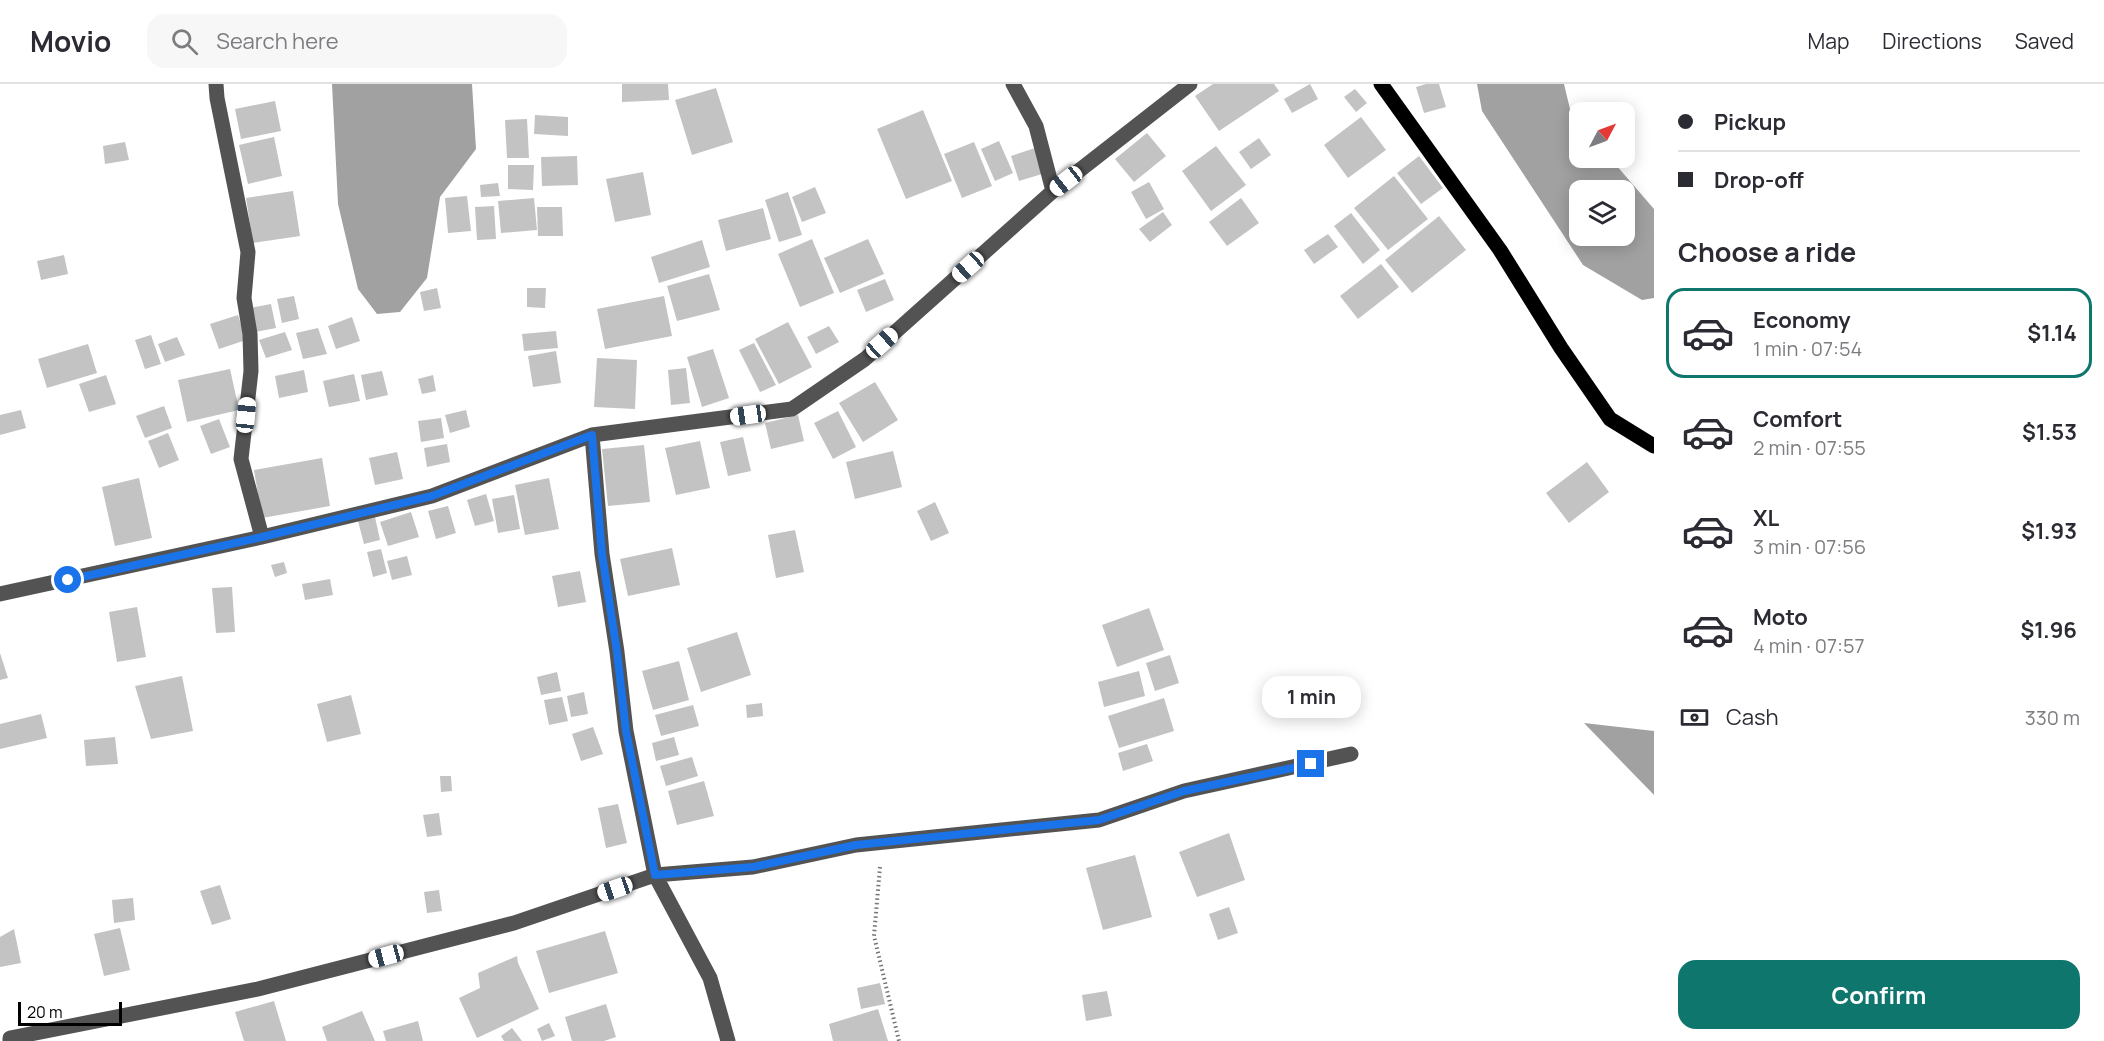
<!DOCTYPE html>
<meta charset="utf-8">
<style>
:root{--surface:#fff;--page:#f7f7f7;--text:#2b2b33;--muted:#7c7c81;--line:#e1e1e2;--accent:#0f766e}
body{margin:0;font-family:Manrope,sans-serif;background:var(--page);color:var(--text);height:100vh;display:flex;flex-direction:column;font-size:22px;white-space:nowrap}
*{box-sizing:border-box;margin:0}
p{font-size:20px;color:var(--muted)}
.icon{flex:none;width:33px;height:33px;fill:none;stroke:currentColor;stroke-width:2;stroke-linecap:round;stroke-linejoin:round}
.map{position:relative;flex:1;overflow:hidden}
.details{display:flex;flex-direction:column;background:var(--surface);width:450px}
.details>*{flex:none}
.banner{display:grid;align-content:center;height:132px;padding:0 24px;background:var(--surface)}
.needle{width:39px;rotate:49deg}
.controls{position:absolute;left:1569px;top:18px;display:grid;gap:12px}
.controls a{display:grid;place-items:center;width:66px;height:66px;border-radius:12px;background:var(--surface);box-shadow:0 3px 15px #0003;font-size:30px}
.scale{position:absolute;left:18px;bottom:15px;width:104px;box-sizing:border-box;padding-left:6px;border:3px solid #000;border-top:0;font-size:16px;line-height:21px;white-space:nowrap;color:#000;-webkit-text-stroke:4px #fff;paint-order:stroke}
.end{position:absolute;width:27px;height:27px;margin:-14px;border:8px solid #1a73e8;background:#fff;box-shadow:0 0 0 3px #fff}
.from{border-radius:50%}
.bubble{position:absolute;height:42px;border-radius:18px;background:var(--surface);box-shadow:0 3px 15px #0003;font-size:20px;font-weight:700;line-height:42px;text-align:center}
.car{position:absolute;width:18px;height:36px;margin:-18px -9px;border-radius:8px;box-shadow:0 0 4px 2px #0007;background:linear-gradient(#fff 24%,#345 0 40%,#fff 0 76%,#345 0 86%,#fff 0)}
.banner b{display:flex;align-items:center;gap:21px;height:57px;font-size:22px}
.banner b+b{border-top:2px solid var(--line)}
.banner i{width:15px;height:15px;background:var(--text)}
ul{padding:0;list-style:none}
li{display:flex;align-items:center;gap:18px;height:90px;margin:0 12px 9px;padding:0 12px;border:3px solid transparent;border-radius:18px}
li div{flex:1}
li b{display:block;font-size:22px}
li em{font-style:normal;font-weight:700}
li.current{border-color:var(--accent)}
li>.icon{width:54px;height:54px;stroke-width:1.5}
h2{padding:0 24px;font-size:27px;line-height:72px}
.pay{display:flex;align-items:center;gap:15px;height:66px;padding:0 24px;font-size:22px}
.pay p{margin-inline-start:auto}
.cta{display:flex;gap:12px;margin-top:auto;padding:12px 24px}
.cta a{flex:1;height:69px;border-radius:18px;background:var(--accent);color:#fff;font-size:24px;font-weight:700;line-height:69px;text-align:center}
header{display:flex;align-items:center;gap:36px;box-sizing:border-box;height:84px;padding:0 30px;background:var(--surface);border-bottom:2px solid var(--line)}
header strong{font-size:28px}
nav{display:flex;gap:33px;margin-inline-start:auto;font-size:21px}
.search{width:420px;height:54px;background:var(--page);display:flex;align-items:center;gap:15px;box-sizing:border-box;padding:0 21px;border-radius:18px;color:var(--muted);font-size:22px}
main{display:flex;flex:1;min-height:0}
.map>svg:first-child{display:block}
.water{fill:#a1a1a1;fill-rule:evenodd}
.building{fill:#c3c3c3}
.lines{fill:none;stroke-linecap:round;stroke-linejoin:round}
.path{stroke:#757575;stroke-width:4;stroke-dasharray:1.5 3;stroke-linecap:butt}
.minor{stroke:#535353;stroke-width:15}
.major{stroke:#000;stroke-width:15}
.route{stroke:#1a73e8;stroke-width:8}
</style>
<header>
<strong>Movio</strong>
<div class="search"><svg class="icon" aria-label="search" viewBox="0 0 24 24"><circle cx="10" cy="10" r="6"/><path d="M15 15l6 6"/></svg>Search here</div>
<nav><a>Map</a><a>Directions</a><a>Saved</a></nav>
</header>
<main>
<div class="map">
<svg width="1654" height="957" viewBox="0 0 1654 957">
<rect width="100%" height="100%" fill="#fff"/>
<path class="water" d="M 332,0 L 472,0 L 476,65 L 440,113 L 427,194 L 400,228 L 377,230 L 358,205 L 338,120 Z
M 1477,0 L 1564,0 L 1570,25 L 1579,36 L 1580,74 L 1610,74 L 1654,125 L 1654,214 L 1642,216 L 1583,181 L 1482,27 ZM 1580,106 L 1624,106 L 1624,152 L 1580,152 Z
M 1584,639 L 1654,647 L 1654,711 Z"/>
<path class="building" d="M 622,0 L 668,0 L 669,16 L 622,18 Z
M 1213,0 L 1274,0 L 1279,7 L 1219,47 L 1195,12 Z
M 1310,0 L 1318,15 L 1292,29 L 1284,15 Z
M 1426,0 L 1439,0 L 1446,23 L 1424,29 L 1416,3 Z
M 716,4 L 733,58 L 692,71 L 675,16 Z
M 1355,5 L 1367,19 L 1356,28 L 1344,13 Z
M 275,17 L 281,47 L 241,55 L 235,25 Z
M 923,26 L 952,97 L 906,115 L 877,45 Z
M 535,31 L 568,33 L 568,52 L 534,50 Z
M 1361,33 L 1386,66 L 1348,94 L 1324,61 Z
M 527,35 L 529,74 L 507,74 L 505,36 Z
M 1147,49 L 1166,72 L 1134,98 L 1115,75 Z
M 274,53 L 282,92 L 248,100 L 239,61 Z
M 1259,54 L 1271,71 L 1251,85 L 1239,68 Z
M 999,57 L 1013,89 L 995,97 L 981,65 Z
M 125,58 L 129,76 L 105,80 L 103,62 Z
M 974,58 L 992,102 L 962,114 L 944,70 Z
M 1216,62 L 1246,101 L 1211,127 L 1182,87 Z
M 1035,64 L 1042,90 L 1019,97 L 1011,72 Z
M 577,72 L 578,101 L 542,102 L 541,73 Z
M 1419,72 L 1443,104 L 1421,120 L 1397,89 Z
M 508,81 L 534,81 L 533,106 L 508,105 Z
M 643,88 L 651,131 L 615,138 L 606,95 Z
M 1394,92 L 1428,135 L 1388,166 L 1354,124 Z
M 1149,98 L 1164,125 L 1146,135 L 1131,108 Z
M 498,99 L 500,112 L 481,113 L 480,101 Z
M 815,103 L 826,129 L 802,138 L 792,113 Z
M 293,107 L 300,152 L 253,159 L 246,114 Z
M 788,108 L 802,151 L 779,158 L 765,116 Z
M 467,112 L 471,147 L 448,149 L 445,114 Z
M 534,114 L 537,146 L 501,149 L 498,117 Z
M 1241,114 L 1259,139 L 1227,162 L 1209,138 Z
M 494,122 L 496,155 L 477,156 L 475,123 Z
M 537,123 L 562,123 L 563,152 L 538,152 Z
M 763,124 L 771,155 L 726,167 L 718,136 Z
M 1163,128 L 1172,141 L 1150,158 L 1139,145 Z
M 1351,129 L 1380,166 L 1363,180 L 1334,142 Z
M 1439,132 L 1466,166 L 1412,209 L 1385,176 Z
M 1328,150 L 1338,163 L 1314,180 L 1304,166 Z
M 812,155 L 834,209 L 800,223 L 778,170 Z
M 868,155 L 884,190 L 840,209 L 824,174 Z
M 702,156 L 710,183 L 659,199 L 651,173 Z
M 64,171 L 68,190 L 41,196 L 37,177 Z
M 1381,180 L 1399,203 L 1358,235 L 1340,212 Z
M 709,190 L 720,226 L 677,237 L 667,202 Z
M 885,195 L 894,216 L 866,228 L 857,206 Z
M 437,204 L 441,224 L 424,227 L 420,208 Z
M 527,204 L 546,204 L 545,224 L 527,223 Z
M 294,212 L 299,235 L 282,239 L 277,215 Z
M 664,212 L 672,252 L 605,265 L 597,225 Z
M 271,220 L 276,244 L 255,248 L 250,224 Z
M 238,231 L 246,256 L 219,265 L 210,240 Z
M 352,233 L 360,257 L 336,265 L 328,242 Z
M 788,238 L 812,283 L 779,300 L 755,255 Z
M 829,242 L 839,258 L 816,270 L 807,253 Z
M 318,244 L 327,270 L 303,275 L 296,249 Z
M 556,247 L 558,264 L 524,267 L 522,250 Z
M 285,248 L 292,266 L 266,274 L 259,256 Z
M 151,251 L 161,280 L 145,285 L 135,256 Z
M 177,253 L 185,271 L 165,278 L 158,260 Z
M 754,259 L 776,301 L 760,308 L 739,266 Z
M 88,260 L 97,289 L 47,304 L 38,275 Z
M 713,265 L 729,314 L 702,323 L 687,273 Z
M 556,267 L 561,299 L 533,303 L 528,272 Z
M 597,274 L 637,276 L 635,325 L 594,323 Z
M 686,284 L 690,319 L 671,321 L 668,286 Z
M 230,285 L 239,326 L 187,338 L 178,296 Z
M 304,286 L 308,308 L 279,314 L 275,292 Z
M 382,287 L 388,311 L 366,316 L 361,291 Z
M 354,290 L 360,317 L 329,323 L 323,297 Z
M 106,291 L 116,320 L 89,328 L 79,300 Z
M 433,291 L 436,307 L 422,310 L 418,295 Z
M 875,298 L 898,336 L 863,358 L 839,319 Z
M 164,322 L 172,344 L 145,354 L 136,332 Z
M 21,326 L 26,344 L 0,351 L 0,331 Z
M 466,326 L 470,343 L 450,349 L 445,331 Z
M 838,327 L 856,363 L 833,375 L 814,339 Z
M 798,331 L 804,357 L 771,365 L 765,339 Z
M 441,334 L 444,354 L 421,358 L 418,337 Z
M 219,335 L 230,363 L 211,370 L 200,342 Z
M 168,349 L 179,376 L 159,384 L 148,357 Z
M 743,353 L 751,387 L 728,392 L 720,358 Z
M 700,357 L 710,404 L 676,411 L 665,364 Z
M 447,360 L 450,378 L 427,383 L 424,364 Z
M 644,361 L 650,418 L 608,422 L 602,365 Z
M 893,367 L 902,403 L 855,415 L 846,378 Z
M 397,368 L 403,395 L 375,401 L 369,374 Z
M 322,374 L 330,422 L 262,434 L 254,386 Z
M 1587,378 L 1609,408 L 1569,439 L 1546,409 Z
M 139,394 L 152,454 L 115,462 L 102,403 Z
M 549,394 L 559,445 L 525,451 L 515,401 Z
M 486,410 L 494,437 L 475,442 L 467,416 Z
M 514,411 L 520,445 L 498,449 L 492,415 Z
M 935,418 L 949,449 L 931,457 L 917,427 Z
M 448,422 L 456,449 L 436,455 L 428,427 Z
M 411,428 L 419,453 L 388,462 L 380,438 Z
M 375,433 L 380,456 L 364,460 L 358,437 Z
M 795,446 L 804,488 L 776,494 L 768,451 Z
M 672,464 L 680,501 L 628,512 L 620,475 Z
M 381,465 L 387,489 L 373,493 L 367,468 Z
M 407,472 L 412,491 L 392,496 L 387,477 Z
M 284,478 L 287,489 L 275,493 L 271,481 Z
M 580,487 L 586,518 L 558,523 L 552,492 Z
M 330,495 L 333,511 L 305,516 L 302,500 Z
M 232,503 L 235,548 L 216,549 L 212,504 Z
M 137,523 L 146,573 L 117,578 L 109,528 Z
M 1149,524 L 1164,566 L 1117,583 L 1102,541 Z
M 737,548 L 751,591 L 701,608 L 687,564 Z
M 0,569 L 8,594 L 0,596 Z
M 1170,571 L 1179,599 L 1155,607 L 1146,579 Z
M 679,577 L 689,616 L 653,626 L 642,587 Z
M 1139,587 L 1145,612 L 1104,623 L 1098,598 Z
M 557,588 L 561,607 L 541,611 L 537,593 Z
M 182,592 L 193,647 L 151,655 L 135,602 Z
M 584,608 L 588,630 L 571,633 L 567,612 Z
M 351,611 L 361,650 L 327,658 L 317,620 Z
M 562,613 L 568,637 L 549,641 L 544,616 Z
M 1164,614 L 1174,647 L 1119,664 L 1108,632 Z
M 762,619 L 763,632 L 747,634 L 746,621 Z
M 693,621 L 699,642 L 661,652 L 655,631 Z
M 41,630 L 47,654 L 0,665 L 0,640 Z
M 593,643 L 603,670 L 581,677 L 572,650 Z
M 115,653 L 118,680 L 86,682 L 84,656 Z
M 674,653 L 679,671 L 656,677 L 652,659 Z
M 1147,660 L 1153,677 L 1123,687 L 1118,669 Z
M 692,673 L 698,692 L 666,702 L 660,682 Z
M 440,692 L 451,692 L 452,707 L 441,708 Z
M 704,697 L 714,732 L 677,741 L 668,707 Z
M 618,720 L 627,759 L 606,764 L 598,724 Z
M 439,729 L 442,751 L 427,753 L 423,731 Z
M 1229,749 L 1245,796 L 1197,813 L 1179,768 Z
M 1135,771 L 1152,833 L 1103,846 L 1086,784 Z
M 220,801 L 231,835 L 212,841 L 200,807 Z
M 439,806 L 442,827 L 427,829 L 424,808 Z
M 133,814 L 135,836 L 114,839 L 112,816 Z
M 1229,823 L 1238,849 L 1218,856 L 1209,830 Z
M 120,844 L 130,886 L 104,892 L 94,850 Z
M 14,845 L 21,879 L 0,883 L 0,853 Z
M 605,847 L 618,889 L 549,909 L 536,867 Z
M 517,872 L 518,879 L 539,925 L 477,954 L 459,914 L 480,904 L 478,889 Z
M 880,899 L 885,920 L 861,925 L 857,904 Z
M 1107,907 L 1112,932 L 1086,937 L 1082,911 Z
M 274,917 L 286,957 L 244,957 L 235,928 Z
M 606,920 L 616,953 L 604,957 L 572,957 L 565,933 Z
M 878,925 L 888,957 L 833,957 L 829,940 Z
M 362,927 L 375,957 L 327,957 L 322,943 Z
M 418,937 L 423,957 L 386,957 L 383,947 Z
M 549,939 L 555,952 L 542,957 L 537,945 Z
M 512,944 L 522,957 L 504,957 L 501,952 Z"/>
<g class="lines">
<path class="path" d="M 880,783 L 874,852 L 899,957"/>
<path class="minor" d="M 216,0 L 217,14 L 248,168 L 244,214 L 250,250 L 251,287 L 241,375 L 262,453
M 1013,0 L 1036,42 L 1053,107
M 592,351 L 602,470 L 617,568 L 626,647 L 655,791 L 710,894 L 728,957
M 0,510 L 262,453 L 432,412 L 592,351 L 792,325 L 865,275 L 1053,107 L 1190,0
M 10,957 L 10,954 L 258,905 L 514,839 L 655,791 L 753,783 L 856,761 L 1099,736 L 1184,707 L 1351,670"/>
<path class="major" d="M 1381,0 L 1500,166 L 1561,264 L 1610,335 L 1654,362"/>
</g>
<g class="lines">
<path class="route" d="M 68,496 L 262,453 L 432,412 L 592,351 L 602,470 L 617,568 L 626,647 L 655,791 L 753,783 L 856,761 L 1099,736 L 1184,707 L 1311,680"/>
</g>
</svg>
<div class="controls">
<a><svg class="needle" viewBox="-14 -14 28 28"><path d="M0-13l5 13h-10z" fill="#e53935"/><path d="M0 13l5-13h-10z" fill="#7c7c81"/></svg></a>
<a><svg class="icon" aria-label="layers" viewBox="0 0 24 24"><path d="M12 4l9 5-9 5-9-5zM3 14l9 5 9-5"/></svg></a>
</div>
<div class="scale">20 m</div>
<i class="end from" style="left:68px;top:496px"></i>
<i class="end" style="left:1311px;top:680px"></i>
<div class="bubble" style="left:1262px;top:592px;width:99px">1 min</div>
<i class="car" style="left:1066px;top:97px;rotate:232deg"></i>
<i class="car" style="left:968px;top:183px;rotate:228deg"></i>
<i class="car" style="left:882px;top:259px;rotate:48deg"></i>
<i class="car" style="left:246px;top:331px;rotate:6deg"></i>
<i class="car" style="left:748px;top:331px;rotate:262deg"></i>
<i class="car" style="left:615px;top:805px;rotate:251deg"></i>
<i class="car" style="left:386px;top:872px;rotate:255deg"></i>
</div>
<section class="details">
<div class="banner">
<b><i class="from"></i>Pickup</b>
<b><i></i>Drop-off</b>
</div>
<h2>Choose a ride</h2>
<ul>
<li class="current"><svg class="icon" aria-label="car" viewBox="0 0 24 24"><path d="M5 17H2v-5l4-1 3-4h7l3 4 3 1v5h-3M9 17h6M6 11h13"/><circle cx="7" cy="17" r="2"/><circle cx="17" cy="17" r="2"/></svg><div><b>Economy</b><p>1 min · 07:54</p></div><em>$1.14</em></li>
<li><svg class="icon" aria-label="car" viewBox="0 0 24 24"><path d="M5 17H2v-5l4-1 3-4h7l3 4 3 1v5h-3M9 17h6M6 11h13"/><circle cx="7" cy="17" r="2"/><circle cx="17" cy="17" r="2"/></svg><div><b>Comfort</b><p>2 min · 07:55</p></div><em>$1.53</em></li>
<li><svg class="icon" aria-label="car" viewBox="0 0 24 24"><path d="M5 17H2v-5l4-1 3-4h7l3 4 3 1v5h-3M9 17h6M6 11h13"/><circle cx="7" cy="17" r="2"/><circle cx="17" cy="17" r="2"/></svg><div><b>XL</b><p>3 min · 07:56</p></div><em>$1.93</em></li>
<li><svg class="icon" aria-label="car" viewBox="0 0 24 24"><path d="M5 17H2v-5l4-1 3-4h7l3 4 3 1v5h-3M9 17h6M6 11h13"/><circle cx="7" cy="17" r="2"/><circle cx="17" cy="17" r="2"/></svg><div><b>Moto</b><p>4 min · 07:57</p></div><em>$1.96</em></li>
</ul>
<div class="pay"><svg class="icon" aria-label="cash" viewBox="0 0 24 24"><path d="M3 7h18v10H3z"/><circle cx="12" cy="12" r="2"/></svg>Cash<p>330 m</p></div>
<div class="cta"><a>Confirm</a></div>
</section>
</main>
